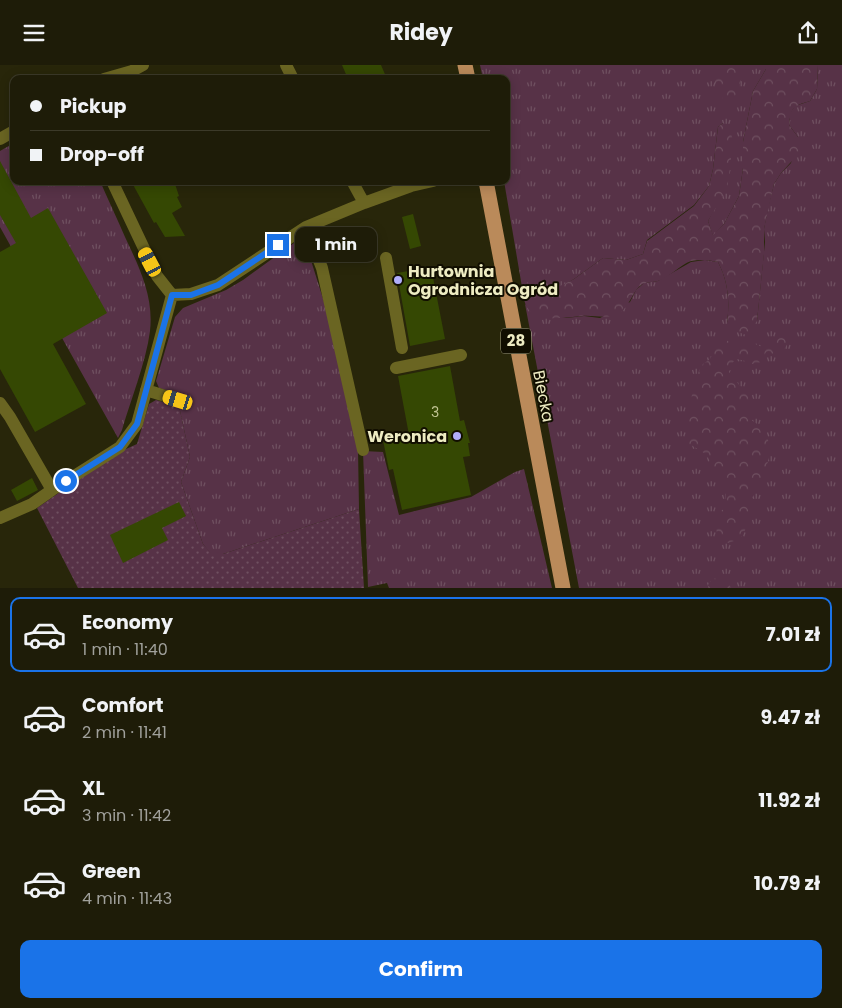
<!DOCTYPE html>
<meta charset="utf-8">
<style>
:root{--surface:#1e1c08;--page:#262512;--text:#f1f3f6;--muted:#a1a19c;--line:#3c3a29;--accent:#1a73e8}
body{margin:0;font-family:Poppins,sans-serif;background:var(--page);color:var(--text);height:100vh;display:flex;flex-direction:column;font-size:19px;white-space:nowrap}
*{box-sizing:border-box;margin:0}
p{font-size:16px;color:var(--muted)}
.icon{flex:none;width:28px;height:28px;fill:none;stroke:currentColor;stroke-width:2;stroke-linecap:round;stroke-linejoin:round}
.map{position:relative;height:523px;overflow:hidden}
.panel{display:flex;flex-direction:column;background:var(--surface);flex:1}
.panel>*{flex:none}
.guide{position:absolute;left:10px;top:10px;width:500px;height:110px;border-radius:10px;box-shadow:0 2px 12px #0003,0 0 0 1px var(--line);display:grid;align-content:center;height:110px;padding:0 20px;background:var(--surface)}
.end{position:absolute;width:22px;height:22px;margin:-11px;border:6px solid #1a73e8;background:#fff;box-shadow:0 0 0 2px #fff}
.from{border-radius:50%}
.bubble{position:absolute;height:35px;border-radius:10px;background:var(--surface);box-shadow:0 2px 12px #0003,0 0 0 1px var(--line);font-size:16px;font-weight:700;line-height:35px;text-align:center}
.car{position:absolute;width:15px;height:30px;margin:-15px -8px;border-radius:6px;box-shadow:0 0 4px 1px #0007;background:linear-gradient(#f5c518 24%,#345 0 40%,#f5c518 0 76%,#345 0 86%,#f5c518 0)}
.guide b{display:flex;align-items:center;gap:18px;height:48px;font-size:19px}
.guide b+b{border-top:1px solid var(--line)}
.guide i{width:12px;height:12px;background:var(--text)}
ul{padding:9px 0 0;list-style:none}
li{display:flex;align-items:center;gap:15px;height:75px;margin:0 10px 8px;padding:0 10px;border:2px solid transparent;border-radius:10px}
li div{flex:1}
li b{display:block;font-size:19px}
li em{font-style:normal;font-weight:700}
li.active{border-color:var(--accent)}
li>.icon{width:45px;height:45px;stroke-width:1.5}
.cta{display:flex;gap:10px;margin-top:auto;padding:10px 20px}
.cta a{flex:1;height:58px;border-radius:10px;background:var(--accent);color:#fff;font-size:20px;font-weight:700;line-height:58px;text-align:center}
header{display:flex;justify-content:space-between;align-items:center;height:65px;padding:0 20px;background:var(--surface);font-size:22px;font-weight:700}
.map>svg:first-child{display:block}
.grass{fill:url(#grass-tufts)}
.forest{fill:url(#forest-crowns)}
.park{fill:url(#park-dots)}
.building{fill:#354803}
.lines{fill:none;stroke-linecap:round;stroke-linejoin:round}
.minor{stroke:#6a6522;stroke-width:12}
.major{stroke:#ba8a5a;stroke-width:15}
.route{stroke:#1a73e8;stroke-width:6}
.poi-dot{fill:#b0aefa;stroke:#110e00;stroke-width:2}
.labels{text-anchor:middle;stroke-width:4;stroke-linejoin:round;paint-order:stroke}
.number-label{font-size:14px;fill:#c0c392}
.shield{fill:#110e00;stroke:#aca988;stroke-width:1}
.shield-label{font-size:15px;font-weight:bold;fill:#eeecc2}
.poi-label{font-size:16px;font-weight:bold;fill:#eeecc2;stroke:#110e00;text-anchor:start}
.street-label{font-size:16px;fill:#eeecc2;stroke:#110e00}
</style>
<header><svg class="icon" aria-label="menu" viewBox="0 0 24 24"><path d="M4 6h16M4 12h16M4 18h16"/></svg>Ridey<svg class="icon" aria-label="share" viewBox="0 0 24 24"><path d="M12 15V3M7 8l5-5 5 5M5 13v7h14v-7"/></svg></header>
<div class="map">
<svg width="842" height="523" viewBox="0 0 842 523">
<defs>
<pattern id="grass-tufts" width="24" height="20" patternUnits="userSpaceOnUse" patternTransform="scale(1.25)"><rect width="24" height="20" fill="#573247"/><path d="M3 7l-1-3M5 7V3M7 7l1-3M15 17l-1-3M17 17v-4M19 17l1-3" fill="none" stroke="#6f5060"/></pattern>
<pattern id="forest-crowns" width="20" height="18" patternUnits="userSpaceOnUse" patternTransform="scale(1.25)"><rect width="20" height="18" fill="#573247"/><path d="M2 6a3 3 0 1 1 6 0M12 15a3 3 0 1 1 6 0" fill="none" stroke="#6f5060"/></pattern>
<pattern id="park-dots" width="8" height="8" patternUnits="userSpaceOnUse" patternTransform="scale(1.25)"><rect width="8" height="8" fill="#573247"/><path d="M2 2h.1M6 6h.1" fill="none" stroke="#6f5060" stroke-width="1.8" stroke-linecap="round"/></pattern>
</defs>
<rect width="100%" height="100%" fill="#28260a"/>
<path class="grass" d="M 480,0 L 766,0 L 766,4 L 753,26 L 743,77 L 743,103 L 739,131 L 724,159 L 713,171 L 708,156 L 714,144 L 723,58 L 718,62 L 713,104 L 709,121 L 694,140 L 647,175 L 643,189 L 626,195 L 603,193 L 574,214 L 560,222 L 548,214 L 524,222 L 523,228 L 504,116 L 506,116 L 506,14 L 483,14 Z
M 818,0 L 842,0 L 842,523 L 579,523 L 525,239 L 532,246 L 566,253 L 584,251 L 600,253 L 630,237 L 636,225 L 644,218 L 658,216 L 691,197 L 705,195 L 718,197 C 728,216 730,236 727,258 L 757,256 L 765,177 L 764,164 L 768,143 L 774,119 L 781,108 L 791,98 L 798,72 L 789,60 L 790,48 L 795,41 L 810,36 L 817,24 Z
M 14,78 L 14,116 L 100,116 C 108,135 117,153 125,172 C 139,202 154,231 150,266 C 146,297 131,334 122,365 L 118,373 L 0,162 L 0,86 Z
M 294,178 L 304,180 L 308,186 L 326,243 L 358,385 L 359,444 L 223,489 L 212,490 L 203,479 L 181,417 L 190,392 L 179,341 L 180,329 L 159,323 L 156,316 L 175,252 L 183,243 L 226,225 L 243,215 Z
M 363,386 L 383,387 L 399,450 L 471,432 L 515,407 L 524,404 L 552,523 L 389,523 L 387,518 L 368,522 Z"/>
<path class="forest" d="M 711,0 L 742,0 C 743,15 738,31 727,41 L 716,22 Z
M 766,0 L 818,0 L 817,24 L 810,36 C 793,41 791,42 789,60 L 798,72 L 802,85 L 781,108 L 774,119 L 764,164 L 764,189 L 757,256 L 746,270 L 733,265 L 727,258 C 730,236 728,216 718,197 C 709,195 700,194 691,196 C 680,200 670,212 658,216 C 650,218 644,216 638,223 C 631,231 627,246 616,250 C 602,254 595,250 582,251 C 555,253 522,262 523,222 L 535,212 L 549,214 L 560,221 L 574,214 L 603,193 L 626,195 L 643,189 L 647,176 L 694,141 L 709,121 L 713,104 L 718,62 L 723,58 L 730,66 L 733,75 L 730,103 L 727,124 L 708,156 L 713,170 L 724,159 L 739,131 L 743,103 L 743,77 L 753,26 L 766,4 Z
M 780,270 L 784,270 L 788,278 L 783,286 L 774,289 L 766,287 L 761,297 L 748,300 L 745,296 L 737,294 L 733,297 L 729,307 L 747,330 L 753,334 L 748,349 L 750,354 L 764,364 L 769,378 L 770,388 L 765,408 L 750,437 L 746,463 L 742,471 L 737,475 L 728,478 L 717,471 L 715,449 L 726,443 L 726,427 L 729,423 L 732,418 L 728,414 L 713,413 C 711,407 712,401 710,396 C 707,387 693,382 686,377 L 686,359 L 680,353 L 686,346 L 695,349 L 697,347 L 698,345 L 691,337 C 692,323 697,324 702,314 L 699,306 L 703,299 L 710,294 L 716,282 L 724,274 L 735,280 L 741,277 L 745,279 L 753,278 L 762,282 L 766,275 L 775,274 Z
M 713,513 L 728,517 L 731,523 L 708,523 L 708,520 Z"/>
<path class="park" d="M 156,335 L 179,341 L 190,392 L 181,417 L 203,479 L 212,489 L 223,489 L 359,444 L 364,523 L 78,523 L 37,443 L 115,389 L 137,379 L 149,339 Z"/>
<path class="building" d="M 342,0 L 381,0 L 387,14 L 348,14 Z
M 0,96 L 31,153 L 48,143 L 107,248 L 53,279 L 86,339 L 35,367 L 0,304 L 0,187 L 16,178 L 0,150 Z
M 131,116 L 174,116 L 179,131 L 177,132 L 182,142 L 172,148 L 185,171 L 165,172 L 156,157 L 154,158 Z
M 413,149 L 421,181 L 410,184 L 402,152 Z
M 431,202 L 445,274 L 410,281 L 397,208 Z
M 450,301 L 460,356 L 464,355 L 470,378 L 468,378 L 470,391 L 463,392 L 471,430 L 402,445 L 393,404 L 389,405 L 383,375 L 409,370 L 398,311 Z
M 32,413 L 38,425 L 17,436 L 11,425 Z
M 179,437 L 186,451 L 162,463 L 168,475 L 123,498 L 110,470 Z"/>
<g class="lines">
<path class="minor" d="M 286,0 L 293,14
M 104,14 L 132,6 L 143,0
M 0,74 L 14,66
M 112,116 L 157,211 L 172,230 L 191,229 L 218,220 L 306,162 L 364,138 L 411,121 L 433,116
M 352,116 L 364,138
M 306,162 L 322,203 L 363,385
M 386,193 L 402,283
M 396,303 L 461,290
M 146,325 L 178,335
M 0,338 L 10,352 L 52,425
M 0,453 L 32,439 L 52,425 L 120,382 L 137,359 L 172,230"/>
<path class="major" d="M 465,0 L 468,14
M 486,116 L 563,523"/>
</g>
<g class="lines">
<path class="route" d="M 66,416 L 120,382 L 137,359 L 172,230 L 191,230 L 218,220 L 278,180"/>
</g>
<g class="poi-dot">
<circle cx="398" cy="215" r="5"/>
<circle cx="457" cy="371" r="5"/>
</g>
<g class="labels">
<g class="number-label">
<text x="435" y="352">3</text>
</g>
<rect class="shield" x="501" y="263.5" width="30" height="25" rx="4"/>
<g class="shield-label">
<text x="516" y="281">28</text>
</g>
<g class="poi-label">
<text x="408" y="212">Hurtownia<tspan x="408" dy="18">Ogrodnicza Ogród</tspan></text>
<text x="447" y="377" text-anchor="end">Weronica</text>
</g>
<g class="street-label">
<text transform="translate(544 331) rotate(79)" y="6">Biecka</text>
</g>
</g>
</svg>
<i class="end from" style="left:66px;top:416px"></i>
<i class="end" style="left:278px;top:180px"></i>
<div class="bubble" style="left:295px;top:162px;width:82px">1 min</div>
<i class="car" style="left:150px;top:197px;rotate:332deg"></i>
<i class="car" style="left:178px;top:335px;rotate:287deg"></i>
<div class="guide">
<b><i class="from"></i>Pickup</b>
<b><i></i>Drop-off</b>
</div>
</div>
<section class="panel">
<ul>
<li class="active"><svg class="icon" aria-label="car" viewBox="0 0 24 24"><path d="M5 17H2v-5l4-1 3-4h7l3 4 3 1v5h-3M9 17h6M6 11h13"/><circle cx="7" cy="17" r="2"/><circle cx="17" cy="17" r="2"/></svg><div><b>Economy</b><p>1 min · 11:40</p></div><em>7.01 zł</em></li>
<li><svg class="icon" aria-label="car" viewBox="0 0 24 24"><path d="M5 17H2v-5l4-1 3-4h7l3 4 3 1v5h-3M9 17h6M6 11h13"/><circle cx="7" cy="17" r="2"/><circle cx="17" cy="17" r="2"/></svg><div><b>Comfort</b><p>2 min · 11:41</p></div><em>9.47 zł</em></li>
<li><svg class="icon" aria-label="car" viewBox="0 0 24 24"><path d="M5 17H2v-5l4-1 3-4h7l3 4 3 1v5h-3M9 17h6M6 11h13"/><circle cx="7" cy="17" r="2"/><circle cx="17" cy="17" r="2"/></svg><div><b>XL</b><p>3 min · 11:42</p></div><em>11.92 zł</em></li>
<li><svg class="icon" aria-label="car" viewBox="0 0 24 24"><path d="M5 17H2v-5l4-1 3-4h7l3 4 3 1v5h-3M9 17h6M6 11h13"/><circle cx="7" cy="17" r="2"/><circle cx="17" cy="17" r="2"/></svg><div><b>Green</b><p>4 min · 11:43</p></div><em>10.79 zł</em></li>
</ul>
<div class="cta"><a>Confirm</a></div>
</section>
